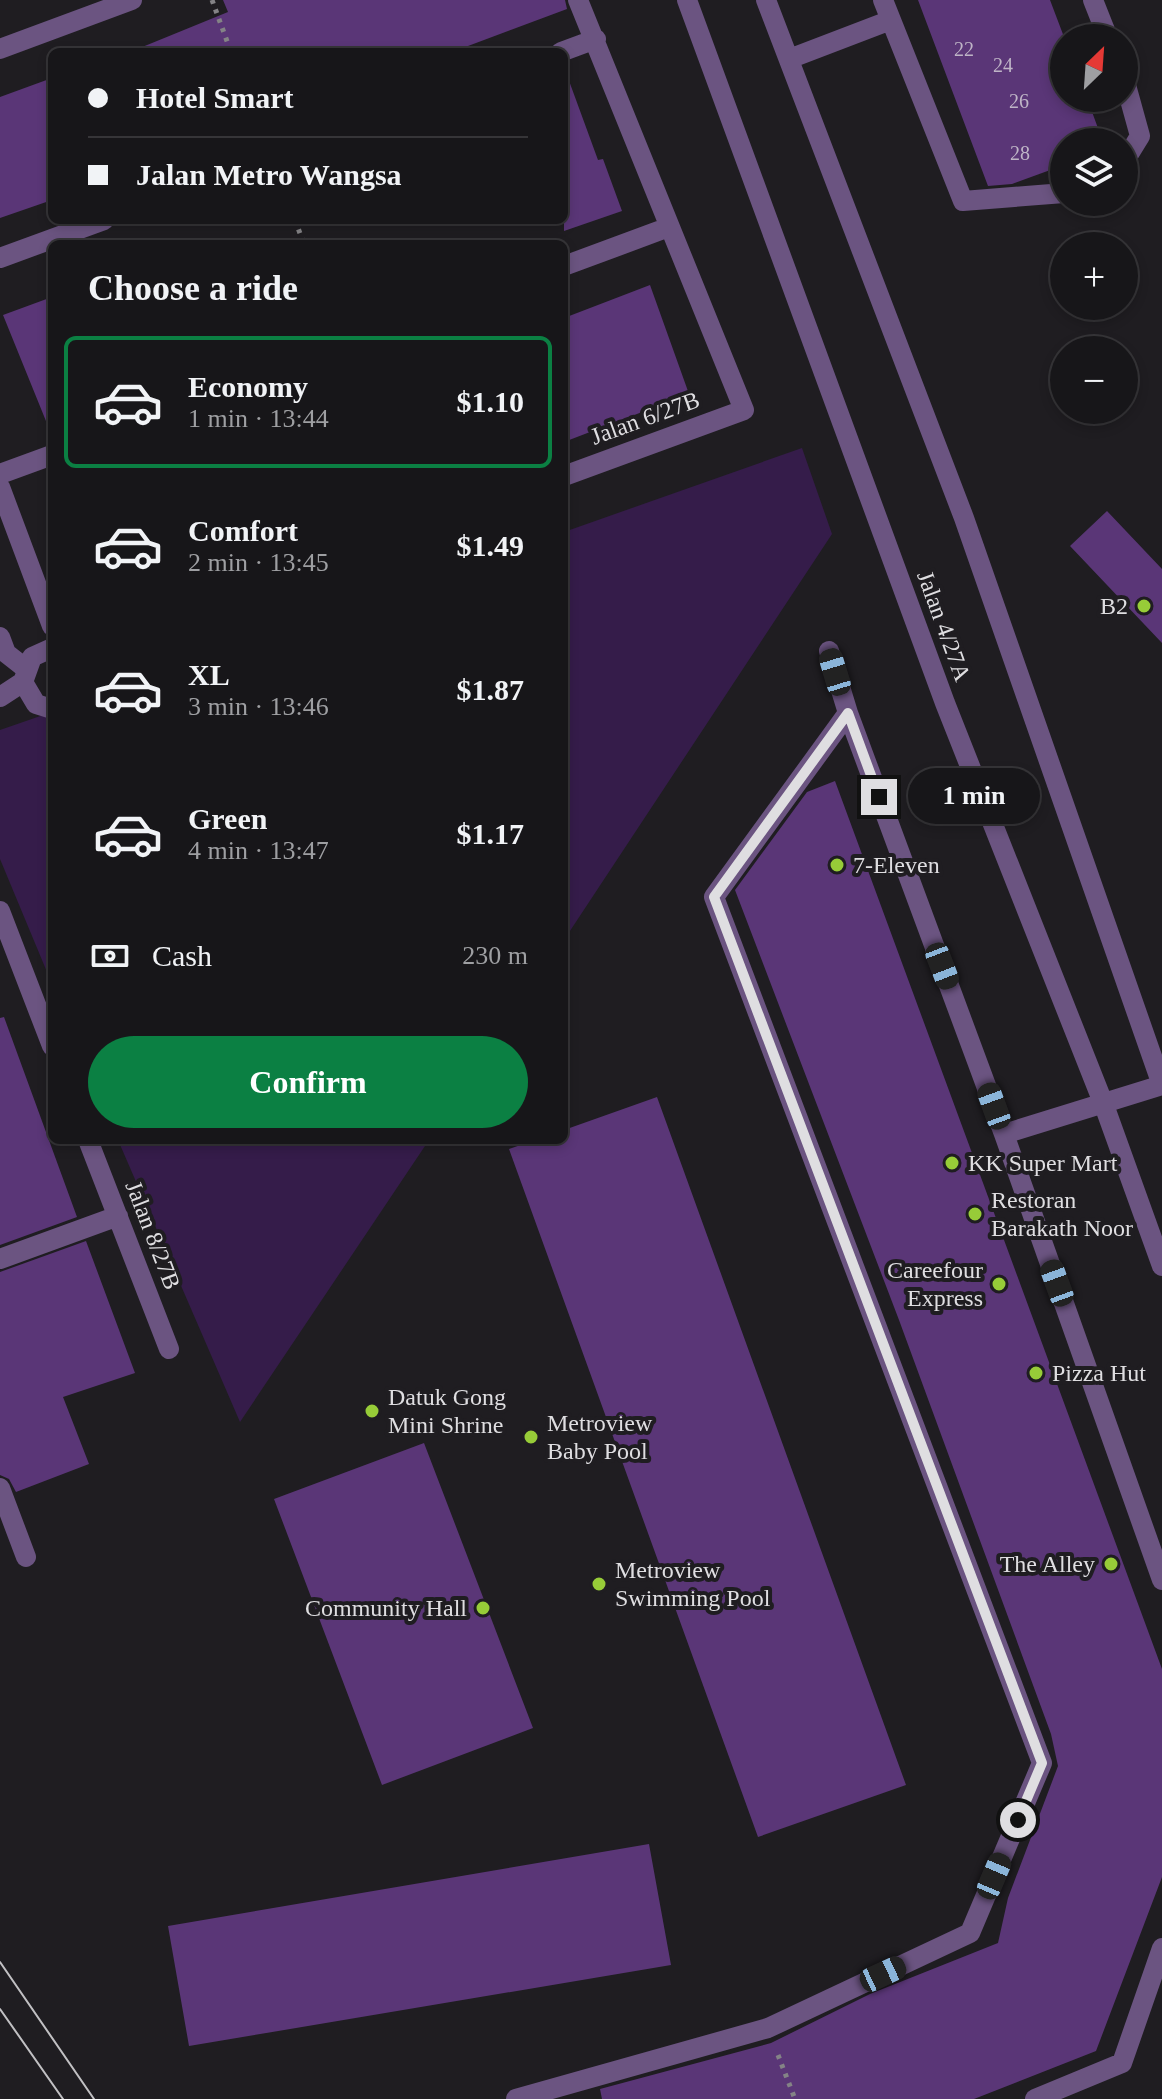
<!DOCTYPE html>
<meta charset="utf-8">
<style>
:root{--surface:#171619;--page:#242326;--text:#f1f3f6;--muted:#9e9fa2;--line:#363538;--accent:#0b8043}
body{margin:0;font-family:Georgia,serif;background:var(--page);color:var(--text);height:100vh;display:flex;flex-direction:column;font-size:30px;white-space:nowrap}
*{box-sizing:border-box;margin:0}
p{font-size:26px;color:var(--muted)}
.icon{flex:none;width:44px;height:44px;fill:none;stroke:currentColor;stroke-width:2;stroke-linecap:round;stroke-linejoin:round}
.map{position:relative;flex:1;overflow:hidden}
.drawer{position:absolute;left:48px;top:240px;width:520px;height:904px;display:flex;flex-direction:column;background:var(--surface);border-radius:12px;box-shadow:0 4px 12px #0003,0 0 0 2px var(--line)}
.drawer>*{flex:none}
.hud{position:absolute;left:48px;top:48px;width:520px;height:176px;border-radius:12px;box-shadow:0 4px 12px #0003,0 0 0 2px var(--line);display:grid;align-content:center;height:176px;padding:0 40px;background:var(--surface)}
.needle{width:52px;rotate:25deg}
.fabs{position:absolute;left:1050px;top:24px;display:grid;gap:16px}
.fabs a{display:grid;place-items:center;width:88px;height:88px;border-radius:50%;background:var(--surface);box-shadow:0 4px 12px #0003,0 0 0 2px var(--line);font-size:40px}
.end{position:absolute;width:36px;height:36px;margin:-18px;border:10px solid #dfdee1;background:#111;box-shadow:0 0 0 4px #111}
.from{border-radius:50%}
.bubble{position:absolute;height:56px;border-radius:28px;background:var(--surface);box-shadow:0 4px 12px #0003,0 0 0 2px var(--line);font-size:26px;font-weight:700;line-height:56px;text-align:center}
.car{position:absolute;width:24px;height:48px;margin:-24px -12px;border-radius:10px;box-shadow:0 0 6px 2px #0007;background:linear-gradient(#222 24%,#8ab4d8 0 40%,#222 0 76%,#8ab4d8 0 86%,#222 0)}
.hud b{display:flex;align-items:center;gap:28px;height:76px;font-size:30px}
.hud b+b{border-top:2px solid var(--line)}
.hud i{width:20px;height:20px;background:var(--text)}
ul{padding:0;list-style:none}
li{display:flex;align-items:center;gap:24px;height:132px;margin:0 16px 12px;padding:0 24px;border:4px solid transparent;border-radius:12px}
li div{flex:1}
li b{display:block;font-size:30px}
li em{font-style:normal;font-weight:700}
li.active{border-color:var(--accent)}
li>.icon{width:72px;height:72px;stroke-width:1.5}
h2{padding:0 40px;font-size:36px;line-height:96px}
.pay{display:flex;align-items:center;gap:20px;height:88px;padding:0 40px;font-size:30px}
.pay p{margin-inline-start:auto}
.cta{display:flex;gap:16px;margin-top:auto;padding:16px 40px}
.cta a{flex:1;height:92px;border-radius:48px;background:var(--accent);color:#fff;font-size:32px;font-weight:700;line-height:92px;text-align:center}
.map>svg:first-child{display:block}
.green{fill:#351c4a}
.building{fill:#5a3677}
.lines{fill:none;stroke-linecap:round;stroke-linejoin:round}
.path{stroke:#848386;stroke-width:5;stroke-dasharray:4 6;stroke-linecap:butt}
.minor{stroke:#6b5481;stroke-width:20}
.tram{stroke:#c1c0c3;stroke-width:2}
.route{stroke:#dfdee1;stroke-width:10}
.poi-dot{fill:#97cc38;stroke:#1f1d21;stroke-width:3}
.labels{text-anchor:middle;stroke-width:8;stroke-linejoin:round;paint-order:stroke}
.number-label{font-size:20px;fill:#beb4c6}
.street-label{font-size:24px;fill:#dfdee1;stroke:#1f1d21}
.poi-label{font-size:24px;fill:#dfdee1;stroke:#1f1d21;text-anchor:start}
</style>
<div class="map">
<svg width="1162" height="2099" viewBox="0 0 1162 2099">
<rect width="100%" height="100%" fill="#1f1d21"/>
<path class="green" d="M 802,448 L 832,534 L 564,940 L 564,532 Z
M 52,712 L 52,984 L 0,859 L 0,730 Z
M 118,1140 L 429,1140 L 240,1422 Z"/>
<path class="building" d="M 223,0 L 565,0 L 567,9 L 452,52 L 130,52 L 228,12 Z
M 918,0 L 1050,0 L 1064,37 L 1064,98 L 1087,98 L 1103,142 L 1064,142 L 1064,165 L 1012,184 L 988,186 Z
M 52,78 L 52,200 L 0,218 L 0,97 Z
M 568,78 L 598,160 L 603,159 L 622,211 L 564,231 L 564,79 Z
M 650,285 L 689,394 L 564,442 L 564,318 Z
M 52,297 L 52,425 L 48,426 L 3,315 Z
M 1107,511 L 1162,569 L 1162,643 L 1070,546 Z
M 835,781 L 1162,1669 L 1162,1877 L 1096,2051 L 974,2099 L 602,2099 L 600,2089 L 771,2043 L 870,1994 L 998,1943 L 1008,1898 L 1058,1766 L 1051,1734 L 899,1320 L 735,890 L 807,792 Z
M 4,1017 L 77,1217 L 0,1245 L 0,1018 Z
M 657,1097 L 906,1785 L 758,1837 L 509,1149 L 535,1140 L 564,1140 L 564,1130 Z
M 86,1241 L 135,1373 L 63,1397 L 89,1464 L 16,1492 L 9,1479 L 0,1475 L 0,1272 Z
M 424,1443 L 533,1728 L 382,1785 L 274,1499 Z
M 649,1844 L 671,1965 L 189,2046 L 168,1926 Z"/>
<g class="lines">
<path class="path" d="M 212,0 L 231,52
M 295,220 L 304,244
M 778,2055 L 795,2099"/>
<path class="minor" d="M 687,0 L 945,703 L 1104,1105 L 1162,1266
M 766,0 L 964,518 L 1162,1085
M 883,0 L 963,201 L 1064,193
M 1093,0 L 1108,38
M 0,49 L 132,0
M 561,52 L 596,39
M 789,59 L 891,20
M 1124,78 L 1140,136 L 1124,162
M 0,258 L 104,220
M 564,266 L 669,227
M 0,474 L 52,455
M 564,476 L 744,410 L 578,0
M 0,487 L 52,626
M 0,637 L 6,653 L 25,668
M 52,648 L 32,657 L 23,682 L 36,704 L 52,709
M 829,651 L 848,713 L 1004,1134 L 1162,1580
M 0,697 L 23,682
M 0,911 L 52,1046
M 1004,1134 L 1162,1085
M 88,1140 L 169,1349
M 0,1259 L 118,1216
M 0,1488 L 26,1557
M 516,2099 L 768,2028 L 970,1933 L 1042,1763 L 714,897 L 848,713
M 1035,2099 L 1122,2063 L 1162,1948"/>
<path class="tram" d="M 0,1962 L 94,2099
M 0,2009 L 63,2099"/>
</g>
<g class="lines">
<path class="route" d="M 879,797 L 848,713 L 714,897 L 1042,1763 L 1018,1820"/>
</g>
<g class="poi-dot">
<circle cx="1144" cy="606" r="8"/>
<circle cx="837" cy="865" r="8"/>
<circle cx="952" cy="1163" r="8"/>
<circle cx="975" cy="1214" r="8"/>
<circle cx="999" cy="1284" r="8"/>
<circle cx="1036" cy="1373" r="8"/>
<circle cx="372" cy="1411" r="8"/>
<circle cx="531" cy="1437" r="8"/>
<circle cx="1111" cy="1564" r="8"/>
<circle cx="599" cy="1584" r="8"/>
<circle cx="483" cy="1608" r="8"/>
</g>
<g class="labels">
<g class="number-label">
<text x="964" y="56">22</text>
<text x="1003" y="72">24</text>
<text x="1019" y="108">26</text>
<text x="1020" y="160">28</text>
</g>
<g class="street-label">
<text transform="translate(645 418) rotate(-20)" y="8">Jalan 6/27B</text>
<text transform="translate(944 626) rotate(70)" y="8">Jalan 4/27A</text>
<text transform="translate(153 1235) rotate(69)" y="8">Jalan 8/27B</text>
</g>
<g class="poi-label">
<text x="1128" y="614" text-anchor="end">B2</text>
<text x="853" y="873">7-Eleven</text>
<text x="968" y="1171">KK Super Mart</text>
<text x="991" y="1208">Restoran<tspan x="991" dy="28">Barakath Noor</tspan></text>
<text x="983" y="1278" text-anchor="end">Careefour<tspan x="983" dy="28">Express</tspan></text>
<text x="1052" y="1381">Pizza Hut</text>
<text x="388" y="1405">Datuk Gong<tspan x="388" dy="28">Mini Shrine</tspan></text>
<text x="547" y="1431">Metroview<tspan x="547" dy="28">Baby Pool</tspan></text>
<text x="1095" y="1572" text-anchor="end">The Alley</text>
<text x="615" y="1578">Metroview<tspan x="615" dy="28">Swimming Pool</tspan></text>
<text x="467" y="1616" text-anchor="end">Community Hall</text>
</g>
</g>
</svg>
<div class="fabs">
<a><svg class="needle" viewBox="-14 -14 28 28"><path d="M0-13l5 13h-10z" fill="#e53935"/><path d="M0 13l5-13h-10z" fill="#9e9fa2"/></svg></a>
<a><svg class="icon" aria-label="layers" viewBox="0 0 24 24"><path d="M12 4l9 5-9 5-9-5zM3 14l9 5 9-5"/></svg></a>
<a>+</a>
<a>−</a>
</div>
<i class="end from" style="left:1018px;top:1820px"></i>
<i class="end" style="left:879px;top:797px"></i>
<div class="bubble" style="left:908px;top:768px;width:132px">1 min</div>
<i class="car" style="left:835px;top:672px;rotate:343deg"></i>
<i class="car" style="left:942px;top:966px;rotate:159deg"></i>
<i class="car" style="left:994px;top:1106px;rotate:340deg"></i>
<i class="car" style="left:1057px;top:1283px;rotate:340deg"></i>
<i class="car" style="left:994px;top:1876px;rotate:23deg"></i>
<i class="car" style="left:883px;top:1974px;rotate:65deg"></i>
<div class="hud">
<b><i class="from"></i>Hotel Smart</b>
<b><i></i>Jalan Metro Wangsa</b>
</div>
<section class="drawer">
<h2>Choose a ride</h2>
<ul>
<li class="active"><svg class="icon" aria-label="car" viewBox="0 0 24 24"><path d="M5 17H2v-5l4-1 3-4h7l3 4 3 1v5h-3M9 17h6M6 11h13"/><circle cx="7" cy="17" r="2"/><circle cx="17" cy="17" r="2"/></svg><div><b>Economy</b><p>1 min · 13:44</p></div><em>$1.10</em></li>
<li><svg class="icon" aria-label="car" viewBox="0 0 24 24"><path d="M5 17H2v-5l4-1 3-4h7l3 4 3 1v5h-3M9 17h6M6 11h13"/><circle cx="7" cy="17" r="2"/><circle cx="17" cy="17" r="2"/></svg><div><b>Comfort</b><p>2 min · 13:45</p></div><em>$1.49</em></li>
<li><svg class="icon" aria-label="car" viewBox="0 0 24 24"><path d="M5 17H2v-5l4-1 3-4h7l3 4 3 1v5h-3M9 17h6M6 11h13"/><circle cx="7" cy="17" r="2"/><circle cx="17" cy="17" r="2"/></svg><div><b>XL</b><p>3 min · 13:46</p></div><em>$1.87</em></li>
<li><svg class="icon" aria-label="car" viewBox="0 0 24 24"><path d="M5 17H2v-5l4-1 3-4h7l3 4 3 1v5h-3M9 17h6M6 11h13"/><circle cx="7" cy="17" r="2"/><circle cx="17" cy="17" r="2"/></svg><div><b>Green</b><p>4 min · 13:47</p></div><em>$1.17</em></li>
</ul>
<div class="pay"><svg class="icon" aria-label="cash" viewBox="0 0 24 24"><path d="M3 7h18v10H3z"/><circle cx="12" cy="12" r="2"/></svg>Cash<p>230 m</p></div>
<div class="cta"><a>Confirm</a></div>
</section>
</div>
